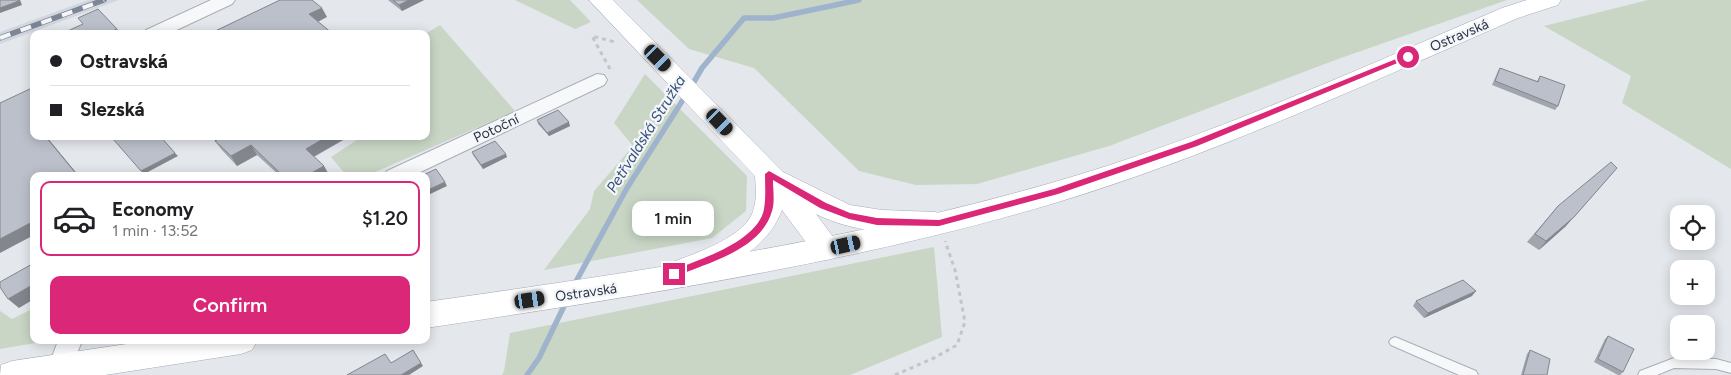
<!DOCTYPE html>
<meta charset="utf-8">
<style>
:root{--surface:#fff;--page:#f2f2f2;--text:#202124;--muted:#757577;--line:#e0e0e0;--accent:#db2777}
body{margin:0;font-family:Figtree,sans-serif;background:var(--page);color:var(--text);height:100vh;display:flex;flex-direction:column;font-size:19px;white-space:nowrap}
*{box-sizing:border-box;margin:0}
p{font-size:16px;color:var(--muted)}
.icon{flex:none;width:28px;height:28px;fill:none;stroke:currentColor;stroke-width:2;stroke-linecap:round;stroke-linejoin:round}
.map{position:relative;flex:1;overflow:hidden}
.drawer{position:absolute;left:30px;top:172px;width:400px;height:172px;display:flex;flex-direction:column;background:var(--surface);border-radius:10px;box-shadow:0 2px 12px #0003}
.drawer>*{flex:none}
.top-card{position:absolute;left:30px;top:30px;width:400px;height:110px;border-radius:10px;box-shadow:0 2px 12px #0003;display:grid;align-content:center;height:110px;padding:0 20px;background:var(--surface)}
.buttons{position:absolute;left:1670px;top:205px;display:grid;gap:10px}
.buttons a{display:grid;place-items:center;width:45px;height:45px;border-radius:10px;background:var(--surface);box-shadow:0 2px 12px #0003;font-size:25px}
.end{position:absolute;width:22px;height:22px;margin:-11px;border:6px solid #db2777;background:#fff;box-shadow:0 0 0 2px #fff}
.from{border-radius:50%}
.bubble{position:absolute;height:35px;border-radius:10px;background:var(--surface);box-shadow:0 2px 12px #0003;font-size:16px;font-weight:600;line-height:35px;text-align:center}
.car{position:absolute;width:15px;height:30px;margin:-15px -8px;border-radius:6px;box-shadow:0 0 4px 1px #0007;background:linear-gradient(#222 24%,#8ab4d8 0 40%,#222 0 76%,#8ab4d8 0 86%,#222 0)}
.top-card b{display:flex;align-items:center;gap:18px;height:48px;font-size:19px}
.top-card b+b{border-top:1px solid var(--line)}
.top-card i{width:12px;height:12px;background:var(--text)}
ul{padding:9px 0 0;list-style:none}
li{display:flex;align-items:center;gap:15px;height:75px;margin:0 10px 8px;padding:0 10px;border:2px solid transparent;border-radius:10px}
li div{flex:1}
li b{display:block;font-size:19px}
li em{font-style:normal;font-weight:600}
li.selected{border-color:var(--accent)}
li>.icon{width:45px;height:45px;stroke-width:1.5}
.primary-button{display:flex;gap:10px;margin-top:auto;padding:10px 20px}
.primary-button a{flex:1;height:58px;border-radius:10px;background:var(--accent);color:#fff;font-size:20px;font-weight:600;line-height:58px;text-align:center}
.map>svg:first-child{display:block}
.built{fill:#d2d6de}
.green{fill:#c9d6c5}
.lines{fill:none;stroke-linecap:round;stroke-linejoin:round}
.stream{stroke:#9fb4cc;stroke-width:5.5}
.service-casing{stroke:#a9aeb7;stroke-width:2}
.minor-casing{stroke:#a9aeb7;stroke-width:2}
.secondary-casing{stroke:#a9aeb7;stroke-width:1}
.primary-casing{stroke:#a3abb8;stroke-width:1}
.path{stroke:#c2c5cb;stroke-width:3;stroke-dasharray:4 4;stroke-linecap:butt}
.service{fill:#f7f8fa;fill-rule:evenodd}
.minor{fill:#f7f8fa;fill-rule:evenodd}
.secondary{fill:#fff;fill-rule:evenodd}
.primary{fill:#fff;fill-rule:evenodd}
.rail-casing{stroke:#7d8696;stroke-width:5.5}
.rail{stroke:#f4f6f9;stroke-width:4;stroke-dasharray:11;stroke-linecap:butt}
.wall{fill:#a1a5ae}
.shaded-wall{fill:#83868d}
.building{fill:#bbc0ca;stroke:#83868d}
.route{fill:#db2777}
.labels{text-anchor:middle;stroke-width:4.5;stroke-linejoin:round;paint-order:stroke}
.street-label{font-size:14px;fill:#2b3445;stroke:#f4f6f9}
.water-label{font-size:15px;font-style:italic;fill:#34527a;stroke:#f4f6f9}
</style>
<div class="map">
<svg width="1731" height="375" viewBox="0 0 1731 375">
<rect width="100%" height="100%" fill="#e4e7ec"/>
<path class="built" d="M 88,0 L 119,0 L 0,44 L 0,32 Z"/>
<path class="green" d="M 515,0 L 570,0 L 591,22 L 575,29 Z
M 637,0 L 1507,0 L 1338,59 L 1109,146 L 977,184 L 916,185 L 859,171 L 754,68 L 689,49 Z
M 1648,0 L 1731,0 L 1731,169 L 1622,103 L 1631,76 L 1544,26 Z
M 440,25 L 515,111 L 366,176 L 347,176 L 331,157 L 363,136 L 426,136 L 425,34 Z
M 645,74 L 747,176 L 746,211 L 712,238 L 544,270 L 590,209 L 594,191 L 633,146 L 614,123 Z
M 934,247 L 942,337 L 850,375 L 502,375 L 504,371 L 510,333 Z
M 34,308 L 34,341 L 47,341 L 0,349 L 0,311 L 12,319 Z"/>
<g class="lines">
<path class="stream" d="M 691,87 L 702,68 L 744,18 L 773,18 L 859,0
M 573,287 L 627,188 L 686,95
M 527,375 L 539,358 L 566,302"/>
<g class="service-casing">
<path id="service" d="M 1395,337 L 1476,371 L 1478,375 L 1459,375 L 1391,345 L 1389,342 L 1391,339 Z
M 1674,358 L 1716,359 L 1731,363 L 1731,373 L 1716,369 L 1674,368 L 1657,375 L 1638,375 L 1640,371 Z"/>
</g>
<g class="minor-casing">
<path id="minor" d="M 211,0 L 235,0 L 232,4 L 168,34 L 143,34 L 146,30 Z
M 597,74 L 604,75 L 607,80 L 604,85 L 412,176 L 383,176 L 387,171 Z
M 58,341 L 82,341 L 68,375 L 51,375 L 48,367 Z"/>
</g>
<g class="secondary-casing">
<path id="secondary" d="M 589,0 L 613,0 L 783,172 L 850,205 L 882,210 L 935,212 L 945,215 L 949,223 L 945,231 L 935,234 C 894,233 854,233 816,214 L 842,249 L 837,257 L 827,260 L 817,257 L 782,210 C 765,255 718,271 676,285 L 665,281 L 661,273 L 665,265 C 690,255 740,240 752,214 C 757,202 756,189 755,176 Z"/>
</g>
<g class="primary-casing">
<path id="primary" d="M 1527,0 L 1561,0 L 1558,5 L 1518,18 C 1366,84 1214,155 1055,203 C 849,264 638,296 426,328 L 426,302 C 636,272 846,242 1051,183 C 1205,139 1354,71 1502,8 Z
M 147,341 L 257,341 L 252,350 L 241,354 L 105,375 L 0,375 L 1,365 L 12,361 Z"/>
</g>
<path class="path" d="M 610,69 L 592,36 L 615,42
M 895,375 L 934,358 L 957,345 L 965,322 L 955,270 L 945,241"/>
<use href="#service" class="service"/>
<use href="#minor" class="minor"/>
<use href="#secondary" class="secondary"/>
<use href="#primary" class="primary"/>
<g class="rail-casing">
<path id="rail" d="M 0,38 L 104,0"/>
</g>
<use href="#rail" class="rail"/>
</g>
<path class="wall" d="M 388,0 L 424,0 L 402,11 Z
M 1500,68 L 1537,81 L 1540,76 L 1558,106 L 1555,110 L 1492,85 L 1498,71 Z
M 537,120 L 570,126 L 549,136 L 538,124 Z
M 211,136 L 350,136 L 314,157 L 324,166 L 329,175 L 327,176 L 280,176 L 257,155 L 237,166 L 222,150 L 215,141 Z
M 472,152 L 507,157 L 483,169 L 473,155 Z
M 1558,206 L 1566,226 L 1539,250 L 1527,242 Z
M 1472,296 L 1424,318 L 1413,306 L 1416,301 Z
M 1608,336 L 1623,372 L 1620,375 L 1618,375 L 1594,362 L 1605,339 Z
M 1530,350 L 1547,375 L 1521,375 L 1527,354 Z"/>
<path class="shaded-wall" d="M 19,0 L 20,0 L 22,5 L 0,13 L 0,8 Z
M 409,0 L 424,0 L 402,11 L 399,5 Z
M 322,8 L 327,17 L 314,24 L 309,14 Z
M 117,29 L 120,32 L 117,34 L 105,34 Z
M 569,122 L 570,126 L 549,136 L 547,133 Z
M 45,136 L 46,136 L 79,176 L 78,176 Z
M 328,136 L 350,136 L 311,158 L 306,149 Z
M 251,145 L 257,155 L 237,166 L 231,156 Z
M 175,153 L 178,156 L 144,174 L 141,171 Z
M 506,154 L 507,157 L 483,169 L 481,165 Z
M 324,166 L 329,175 L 327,176 L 306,176 Z
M 1617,168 L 1566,226 L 1539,250 L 1546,241 Z
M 445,182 L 447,186 L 426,196 L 426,191 Z
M 34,221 L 34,235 L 0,253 L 0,239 Z
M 34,284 L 34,299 L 19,308 L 8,299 Z
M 1476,291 L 1472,296 L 1424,318 L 1428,313 Z
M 421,363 L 423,366 L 409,375 L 401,375 Z"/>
<path class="building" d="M 0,0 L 19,0 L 19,1 L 0,8 Z
M 280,0 L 312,0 L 322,8 L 309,14 L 333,34 L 209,34 Z
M 393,0 L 409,0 L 399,5 Z
M 98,9 L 117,29 L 105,34 L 61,34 L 83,24 L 78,18 Z
M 1500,68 L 1538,82 L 1540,76 L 1565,85 L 1558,106 L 1495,81 Z
M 34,87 L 34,116 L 30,118 L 34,122 L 34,136 L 45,136 L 78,176 L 34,176 L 34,221 L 0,239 L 0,103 Z
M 558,110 L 569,122 L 547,133 L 537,120 Z
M 117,136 L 160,136 L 175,153 L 141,171 L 113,139 Z
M 213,136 L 328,136 L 306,149 L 324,166 L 306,176 L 283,176 L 251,145 L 231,156 L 215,141 L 217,140 Z
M 495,141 L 506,154 L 481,165 L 472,152 Z
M 1611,162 L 1617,168 L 1574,217 L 1546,241 L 1535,234 L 1558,206 Z
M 436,169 L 445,182 L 426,191 L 426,176 L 421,176 Z
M 34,263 L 34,284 L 8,299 L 0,287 L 0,282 Z
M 1463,280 L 1476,291 L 1428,313 L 1416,301 Z
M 1608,336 L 1634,349 L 1623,372 L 1598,359 Z
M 413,350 L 421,363 L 401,375 L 347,375 L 385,354 L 391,363 Z
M 1530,350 L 1550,359 L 1547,375 L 1523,375 Z"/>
<path class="route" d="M 1406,55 L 1412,57 L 1197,146 L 1058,194 L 939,226 L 877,225 L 849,219 L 820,208 L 773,180 C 773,190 775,202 772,211 C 761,250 709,262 677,276 L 671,276 L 669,274 L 671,271 C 698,260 758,242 764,209 C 766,198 765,185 765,174 L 769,171 L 826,203 L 850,213 L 877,218 L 939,220 L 1054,189 L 1191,142 Z"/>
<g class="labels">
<g class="street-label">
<text transform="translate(1459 35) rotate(-23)" y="5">Ostravská</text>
<text transform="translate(496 128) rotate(-25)" y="5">Potoční</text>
<text transform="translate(586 292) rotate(-8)" y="5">Ostravská</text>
</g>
<g class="water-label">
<text transform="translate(646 134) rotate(-58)" y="5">Petřvaldská Stružka</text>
</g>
</g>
</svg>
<div class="buttons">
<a><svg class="icon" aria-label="locate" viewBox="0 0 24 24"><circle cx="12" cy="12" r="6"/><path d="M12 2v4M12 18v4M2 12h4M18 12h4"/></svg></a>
<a>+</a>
<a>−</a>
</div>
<i class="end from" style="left:1408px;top:57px"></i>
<i class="end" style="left:674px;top:274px"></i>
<div class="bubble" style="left:632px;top:201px;width:82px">1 min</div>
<i class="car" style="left:658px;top:58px;rotate:135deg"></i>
<i class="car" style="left:720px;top:122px;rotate:136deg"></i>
<i class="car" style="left:846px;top:245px;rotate:77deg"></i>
<i class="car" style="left:530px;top:300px;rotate:81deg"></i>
<div class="top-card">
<b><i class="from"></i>Ostravská</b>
<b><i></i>Slezská</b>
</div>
<section class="drawer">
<ul>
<li class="selected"><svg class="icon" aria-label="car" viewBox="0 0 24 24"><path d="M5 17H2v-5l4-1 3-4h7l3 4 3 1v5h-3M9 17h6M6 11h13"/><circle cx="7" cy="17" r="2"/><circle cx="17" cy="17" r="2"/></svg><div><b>Economy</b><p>1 min · 13:52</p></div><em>$1.20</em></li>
</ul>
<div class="primary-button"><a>Confirm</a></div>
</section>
</div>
